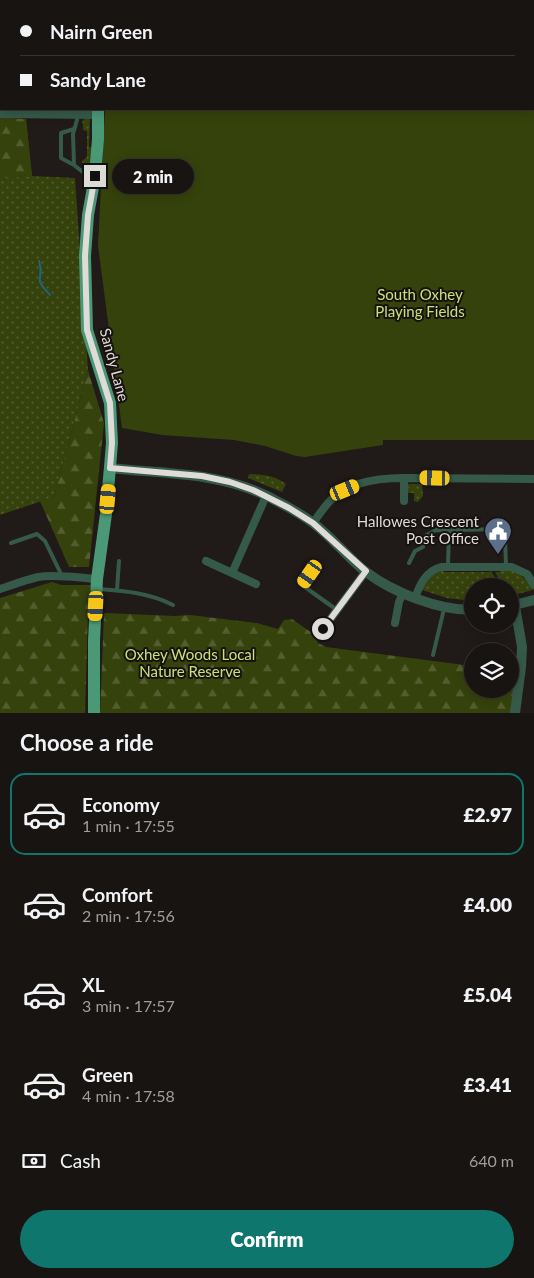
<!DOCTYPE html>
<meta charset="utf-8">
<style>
:root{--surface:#181412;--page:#211d1b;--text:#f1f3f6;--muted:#9f9e9f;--line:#363332;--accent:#0f766e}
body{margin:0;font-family:Lato,sans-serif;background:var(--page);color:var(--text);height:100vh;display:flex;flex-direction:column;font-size:19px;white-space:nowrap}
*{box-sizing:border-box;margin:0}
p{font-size:16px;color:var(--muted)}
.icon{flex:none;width:28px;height:28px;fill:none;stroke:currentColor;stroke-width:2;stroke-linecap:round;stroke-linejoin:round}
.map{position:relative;height:713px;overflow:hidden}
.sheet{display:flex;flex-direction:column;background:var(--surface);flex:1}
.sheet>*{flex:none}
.guide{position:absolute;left:0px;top:0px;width:535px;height:110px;box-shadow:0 2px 12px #0003,0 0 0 1px var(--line);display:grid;align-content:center;height:110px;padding:0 20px;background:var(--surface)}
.fabs{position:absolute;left:464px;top:578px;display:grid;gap:10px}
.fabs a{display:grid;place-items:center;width:55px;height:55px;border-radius:50%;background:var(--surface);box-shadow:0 2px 12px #0003,0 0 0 1px var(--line);font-size:25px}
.end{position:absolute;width:22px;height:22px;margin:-11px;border:6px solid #dfdbd9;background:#111;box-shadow:0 0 0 2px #111}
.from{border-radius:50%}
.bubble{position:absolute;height:35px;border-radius:18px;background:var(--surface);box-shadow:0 2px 12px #0003,0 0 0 1px var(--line);font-size:16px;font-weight:800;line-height:35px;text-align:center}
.car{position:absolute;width:15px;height:30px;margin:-15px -8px;border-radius:6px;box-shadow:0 0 4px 1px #0007;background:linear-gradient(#f5c518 24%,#345 0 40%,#f5c518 0 76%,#345 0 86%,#f5c518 0)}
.guide b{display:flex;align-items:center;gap:18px;height:48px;font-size:19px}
.guide b+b{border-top:1px solid var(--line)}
.guide i{width:12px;height:12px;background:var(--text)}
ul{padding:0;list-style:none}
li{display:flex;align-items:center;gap:15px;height:82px;margin:0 10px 8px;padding:0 10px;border:2px solid transparent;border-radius:15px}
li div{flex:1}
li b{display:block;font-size:19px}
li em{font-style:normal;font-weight:800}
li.selected{border-color:var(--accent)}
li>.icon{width:45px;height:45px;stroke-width:1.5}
h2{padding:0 20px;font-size:22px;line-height:60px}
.pay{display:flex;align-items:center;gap:12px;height:55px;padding:0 20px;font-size:19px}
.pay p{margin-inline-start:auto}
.cta{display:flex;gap:10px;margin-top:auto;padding:10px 20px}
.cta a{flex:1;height:58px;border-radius:30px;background:var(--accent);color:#fff;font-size:20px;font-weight:800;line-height:58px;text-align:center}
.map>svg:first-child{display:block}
.grass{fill:url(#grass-dots)}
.forest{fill:url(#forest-firs)}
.park{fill:#36420c}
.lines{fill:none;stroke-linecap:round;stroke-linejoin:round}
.stream{stroke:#1a6687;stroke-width:2}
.service{stroke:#365a49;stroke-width:4}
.minor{stroke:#365a49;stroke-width:8}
.tertiary{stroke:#365a49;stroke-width:10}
.primary{stroke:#4a9876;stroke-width:12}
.route{stroke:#dfdbd9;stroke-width:6}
.labels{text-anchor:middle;stroke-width:4;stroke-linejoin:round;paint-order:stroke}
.park-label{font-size:15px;fill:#c5e376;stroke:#17110f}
.street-label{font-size:15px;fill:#dfdbd9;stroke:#17110f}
.poi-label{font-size:15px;fill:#dfdbd9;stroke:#17110f;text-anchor:end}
</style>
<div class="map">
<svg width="534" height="713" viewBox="0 0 534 713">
<defs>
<pattern id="grass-dots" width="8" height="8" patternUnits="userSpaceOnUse" patternTransform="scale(1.25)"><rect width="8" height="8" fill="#36420c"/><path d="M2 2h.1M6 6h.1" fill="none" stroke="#535d2f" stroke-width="1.8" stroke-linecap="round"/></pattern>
<pattern id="forest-firs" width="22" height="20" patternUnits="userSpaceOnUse" patternTransform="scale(1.25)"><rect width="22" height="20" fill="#36420c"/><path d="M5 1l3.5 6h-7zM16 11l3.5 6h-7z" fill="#535d2f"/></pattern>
</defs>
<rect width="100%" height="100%" fill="#201a18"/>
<path class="grass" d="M 0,118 L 26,119 L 32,176 L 75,178 L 88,370 L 54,497 L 0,515 Z
M 86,118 L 90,119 L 89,147 L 94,148 L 90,167 L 88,167 L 82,164 L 82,161 L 87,157 L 87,131 L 83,130 L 83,123 L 82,123 L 83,120 Z
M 249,474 C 263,475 274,475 286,484 L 282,492 L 248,478 Z
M 406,484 L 422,484 L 423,496 L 418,502 L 414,501 L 414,493 L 408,493 L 407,491 Z
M 502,569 C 518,571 525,576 533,590 L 510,596 L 510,586 L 503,586 L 495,572 L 500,572 Z
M 442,570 L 444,572 L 490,572 L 490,570 L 501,586 L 472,586 L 472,601 L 447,598 L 422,590 C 426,580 432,574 442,570 Z"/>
<path class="forest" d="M 0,118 L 26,119 L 32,177 L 0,178 Z
M 88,370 L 104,423 L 89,567 L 69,567 L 40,501 L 54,497 Z
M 52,582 L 61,585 L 91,585 L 88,612 L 85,713 L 0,713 L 0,598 Z
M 104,613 L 175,616 L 190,615 L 257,623 L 278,629 L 284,620 L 292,619 L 312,633 L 318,643 L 326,647 L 472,666 L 472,689 L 510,689 L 510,671 L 517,672 L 512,713 L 100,713 Z"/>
<path class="park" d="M 395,0 L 534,0 L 534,440 L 383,440 L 383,445 L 305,457 L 296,456 L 265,446 L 234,440 L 162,435 L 122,428 L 98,246 L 105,109 L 534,109 L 534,1 L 395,1 Z"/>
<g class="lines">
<path class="stream" d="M 39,261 C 43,272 39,274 40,282 C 42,287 47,291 50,295"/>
<path class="service" d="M 77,114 L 77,120 L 73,134 L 74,165 L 84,173 L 92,175
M 74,165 L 61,158 L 61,133 L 74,129
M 11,543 L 37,534 L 45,541 L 62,576
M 409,563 L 415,551 L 423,547 L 425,536 L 436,530 L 449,531
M 448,566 L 449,531 L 454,530 L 503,529 L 505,537 L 506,566
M 310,574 L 302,585 L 337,610
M 99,589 C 125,591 150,593 173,605
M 117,590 L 119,561
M 433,655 L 444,609"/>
<path class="minor" d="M 0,114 L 98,115
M 404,501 L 404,478
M 313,523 C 319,515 324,507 330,501 C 348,481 379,478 404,478 L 534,479
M 206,561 L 256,584
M 232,573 L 266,496
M 0,589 C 12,585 25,580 38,577 C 57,574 78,578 97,579
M 415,598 C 420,584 426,571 441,567 L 512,567 L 527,574 L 534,585
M 395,623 L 399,602 L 403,593
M 323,629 L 366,571"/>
<path class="tertiary" d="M 110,468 C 163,474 218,472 267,496 C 282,504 299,512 313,523 C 332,537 347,557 366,572 C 394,593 438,610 472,610
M 510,606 L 534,600
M 515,606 L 522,647 L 521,667 L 515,713"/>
<path class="primary" d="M 113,1 L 114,0
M 94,713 L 94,641 L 97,579 L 106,514 L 112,443 L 110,403 L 87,330 L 85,256 L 88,215 L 95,176 L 98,139 L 98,109"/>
</g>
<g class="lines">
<path class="route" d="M 95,176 L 88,215 L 85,256 L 87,330 L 110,403 L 112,443 L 110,468 L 202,476 L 230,482 L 253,490 L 289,508 L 313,523 L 366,571 L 323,629"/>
</g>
<defs>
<g id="civic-pin" transform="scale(1.4375)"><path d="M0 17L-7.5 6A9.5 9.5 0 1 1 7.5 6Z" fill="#5c6f8a" stroke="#17110f"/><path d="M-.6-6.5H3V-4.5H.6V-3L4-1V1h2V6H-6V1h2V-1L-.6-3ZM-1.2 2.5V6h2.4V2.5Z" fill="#fff"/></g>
</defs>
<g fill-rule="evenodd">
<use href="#civic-pin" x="498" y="531"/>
</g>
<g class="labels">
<g class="park-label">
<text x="420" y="300">South Oxhey<tspan x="420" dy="17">Playing Fields</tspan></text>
<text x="190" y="660">Oxhey Woods Local<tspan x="190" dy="17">Nature Reserve</tspan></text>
</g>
<g class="street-label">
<text transform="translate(114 365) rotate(75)" y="5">Sandy Lane</text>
</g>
<g class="poi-label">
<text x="479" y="527">Hallowes Crescent<tspan x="479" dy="17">Post Office</tspan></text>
</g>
</g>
</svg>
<div class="fabs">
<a><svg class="icon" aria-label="locate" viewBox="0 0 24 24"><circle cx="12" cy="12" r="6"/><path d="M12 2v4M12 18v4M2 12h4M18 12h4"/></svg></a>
<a><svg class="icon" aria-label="layers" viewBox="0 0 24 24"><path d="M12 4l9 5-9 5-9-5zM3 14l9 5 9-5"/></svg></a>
</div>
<i class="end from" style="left:323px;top:629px"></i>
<i class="end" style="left:95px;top:176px"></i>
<div class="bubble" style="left:112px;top:159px;width:82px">2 min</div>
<i class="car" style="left:435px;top:478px;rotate:271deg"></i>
<i class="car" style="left:345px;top:490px;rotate:68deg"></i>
<i class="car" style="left:108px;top:499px;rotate:5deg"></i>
<i class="car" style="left:310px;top:574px;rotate:215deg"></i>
<i class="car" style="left:96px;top:606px;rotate:183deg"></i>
<div class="guide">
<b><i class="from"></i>Nairn Green</b>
<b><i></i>Sandy Lane</b>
</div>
</div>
<section class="sheet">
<h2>Choose a ride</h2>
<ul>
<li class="selected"><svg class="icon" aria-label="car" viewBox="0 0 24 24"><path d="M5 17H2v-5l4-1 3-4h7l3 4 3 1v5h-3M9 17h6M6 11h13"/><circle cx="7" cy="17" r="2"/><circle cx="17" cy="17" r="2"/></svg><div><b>Economy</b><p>1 min · 17:55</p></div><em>£2.97</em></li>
<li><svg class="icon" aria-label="car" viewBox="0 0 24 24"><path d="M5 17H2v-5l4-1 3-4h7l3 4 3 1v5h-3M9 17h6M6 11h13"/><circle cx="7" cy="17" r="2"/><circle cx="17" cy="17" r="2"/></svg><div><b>Comfort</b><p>2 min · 17:56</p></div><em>£4.00</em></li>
<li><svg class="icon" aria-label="car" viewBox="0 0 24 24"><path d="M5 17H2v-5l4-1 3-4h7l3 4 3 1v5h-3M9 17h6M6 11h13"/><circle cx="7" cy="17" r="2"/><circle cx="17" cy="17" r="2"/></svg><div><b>XL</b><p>3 min · 17:57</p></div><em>£5.04</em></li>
<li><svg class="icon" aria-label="car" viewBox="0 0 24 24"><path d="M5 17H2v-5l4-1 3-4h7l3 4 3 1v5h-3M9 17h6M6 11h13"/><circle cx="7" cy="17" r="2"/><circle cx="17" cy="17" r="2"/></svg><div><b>Green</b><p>4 min · 17:58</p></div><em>£3.41</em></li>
</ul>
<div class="pay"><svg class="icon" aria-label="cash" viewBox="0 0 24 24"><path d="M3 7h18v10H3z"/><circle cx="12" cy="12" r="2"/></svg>Cash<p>640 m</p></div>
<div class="cta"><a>Confirm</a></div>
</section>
